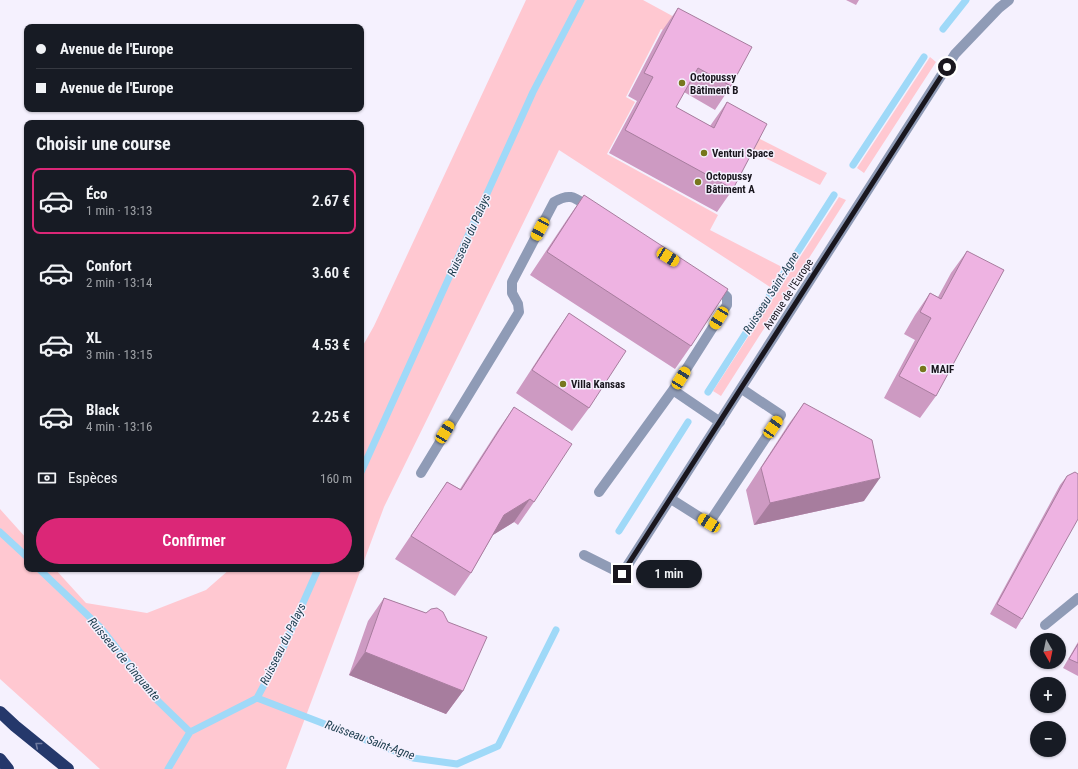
<!DOCTYPE html>
<html lang="fr">
<meta charset="utf-8">
<style>
:root{--surface:#171b24;--page:#20242c;--text:#f1f3f6;--muted:#9ea1a6;--line:#363941;--accent:#db2777}
body{margin:0;font-family:"Roboto Condensed",sans-serif;background:var(--page);color:var(--text);height:100vh;display:flex;flex-direction:column;font-size:15px;white-space:nowrap}
*{box-sizing:border-box;margin:0}
p{font-size:13px;color:var(--muted)}
.icon{flex:none;width:22px;height:22px;fill:none;stroke:currentColor;stroke-width:2;stroke-linecap:round;stroke-linejoin:round}
.map{position:relative;flex:1;overflow:hidden}
.details{position:absolute;left:24px;top:120px;width:340px;height:452px;display:flex;flex-direction:column;background:var(--surface);border-radius:8px;box-shadow:0 1px 3px #0004}
.details>*{flex:none}
.hud{position:absolute;left:24px;top:24px;width:340px;height:88px;border-radius:8px;box-shadow:0 1px 3px #0004;display:grid;align-content:center;height:88px;padding:0 12px;background:var(--surface)}
.needle{width:26px;rotate:171deg}
.controls{position:absolute;left:1030px;top:633px;display:grid;gap:8px}
.controls a{display:grid;place-items:center;width:36px;height:36px;border-radius:50%;background:var(--surface);box-shadow:0 1px 3px #0004;font-size:20px}
.end{position:absolute;width:18px;height:18px;margin:-9px;border:5px solid #19161e;background:#fff;box-shadow:0 0 0 2px #fff}
.from{border-radius:50%}
.bubble{position:absolute;height:28px;border-radius:14px;background:var(--surface);box-shadow:0 1px 3px #0004;font-size:13px;font-weight:600;line-height:28px;text-align:center}
.car{position:absolute;width:12px;height:24px;margin:-12px -6px;border-radius:5px;box-shadow:0 0 3px 1px #0007;background:linear-gradient(#f5c518 24%,#345 0 40%,#f5c518 0 76%,#345 0 86%,#f5c518 0)}
.hud b{display:flex;align-items:center;gap:14px;height:38px;font-size:15px}
.hud b+b{border-top:1px solid var(--line)}
.hud i{width:10px;height:10px;background:var(--text)}
ul{padding:0;list-style:none}
li{display:flex;align-items:center;gap:12px;height:66px;margin:0 8px 6px;padding:0 4px;border:2px solid transparent;border-radius:8px}
li div{flex:1}
li b{display:block;font-size:15px}
li em{font-style:normal;font-weight:600}
li.selected{border-color:var(--accent)}
li>.icon{width:36px;height:36px;stroke-width:1.5}
h2{padding:0 12px;font-size:18px;line-height:48px}
.pay{display:flex;align-items:center;gap:10px;height:44px;padding:0 12px;font-size:15px}
.pay p{margin-inline-start:auto}
.action{display:flex;gap:8px;margin-top:auto;padding:8px 12px}
.action a{flex:1;height:46px;border-radius:24px;background:var(--accent);color:#fff;font-size:16px;font-weight:600;line-height:46px;text-align:center}
.map>svg:first-child{display:block}
.green{fill:#ffc8d1}
.lines{fill:none;stroke-linecap:round;stroke-linejoin:round}
.stream{stroke:#9fd9f8;stroke-width:7}
.lane{stroke:#8f9bb6;stroke-width:10}
.street{stroke:#8f9bb6;stroke-width:10}
.highway{stroke:#25386b;stroke-width:12}
.wall{fill:#cd9ac2}
.shaded-wall{fill:#a77d9e}
.building{fill:#eeb3e2;stroke:#a77d9e}
.oneway{stroke:#6e799e}
.route{stroke:#19161e;stroke-width:5}
.poi-dot{fill:#77771d;stroke:#f5f1fe;stroke-width:1.5}
.labels{text-anchor:middle;stroke-width:3;stroke-linejoin:round;paint-order:stroke}
.poi-label{font-size:11px;font-weight:bold;fill:#19161e;stroke:#f5f1fe;text-anchor:start}
.street-label{font-size:11px;fill:#19161e;stroke:#f5f1fe}
.water-label{font-size:12px;font-style:italic;fill:#1a3b4c;stroke:#f5f1fe}
</style>
<div class="map">
<svg width="1078" height="769" viewBox="0 0 1078 769">
<rect width="100%" height="100%" fill="#f5f1fe"/>
<path class="green" d="M 526,0 L 643,0 L 746,56 L 739,71 L 661,29 L 626,97 L 635,102 L 607,154 L 718,215 L 710,230 L 782,267 L 770,287 L 559,150 L 384,507 L 361,569 L 361,349 L 374,326 Z
M 930,57 L 936,62 L 864,173 L 857,168 Z
M 758,138 L 827,173 L 820,185 L 751,151 Z
M 839,197 L 846,200 L 721,396 L 713,391 Z
M 0,509 L 27,539 L 27,569 L 55,569 L 86,603 L 147,613 L 206,590 L 230,569 L 361,569 L 286,769 L 100,769 L 0,679 Z"/>
<g class="lines">
<path class="stream" d="M 943,29 L 966,0
M 853,165 L 924,57
M 708,392 L 834,195
M 361,472 L 533,92 L 581,0
M 619,531 L 688,422
M 0,532 L 27,557
M 39,569 L 100,627 L 158,701 L 190,732
M 257,698 L 413,758 L 457,764 L 498,746 L 556,630
M 168,769 L 190,732 L 257,698 L 280,655 L 318,569"/>
<path class="lane" d="M 713,286 L 720,290 L 727,297 L 727,305 L 673,390 L 720,422
M 421,473 L 519,312 L 518,304 L 512,293 L 512,282 L 554,202 C 571,192 575,198 590,208
M 599,492 L 673,390
M 671,499 L 709,523 L 781,415 L 742,389"/>
<path class="street" d="M 584,555 L 622,574 L 955,54 L 999,8 L 1009,0
M 1045,625 L 1078,598"/>
<path class="highway" d="M 0,712 L 15,726 L 68,769
M 0,759 L 8,769"/>
</g>
<path class="wall" d="M 846,0 L 859,0 L 856,5 Z
M 678,8 L 731,86 L 715,110 L 684,92 L 676,107 L 710,126 L 727,102 L 733,189 L 717,212 L 609,153 L 637,101 L 628,96 L 662,31 Z
M 584,195 L 691,346 L 675,369 L 530,275 L 568,218 Z
M 967,251 L 936,396 L 920,418 L 884,398 L 915,340 L 904,334 L 915,315 L 930,293 L 938,297 L 951,273 Z
M 569,313 L 589,408 L 572,431 L 516,393 L 553,336 Z
M 804,403 L 864,501 L 754,525 L 746,490 L 788,425 Z
M 514,407 L 534,502 L 518,525 L 514,522 L 493,535 L 471,573 L 455,596 L 395,559 L 447,482 L 460,489 L 498,430 Z
M 1067,476 L 1022,619 L 1016,629 L 990,614 L 1060,485 Z
M 384,598 L 426,613 L 463,691 L 446,714 L 349,675 L 368,621 Z
M 1078,642 L 1078,676 L 1063,668 Z"/>
<path class="shaded-wall" d="M 880,478 L 864,501 L 754,525 L 770,503 Z
M 530,499 L 514,522 L 488,538 L 504,515 Z
M 365,652 L 463,691 L 446,714 L 349,675 Z"/>
<path class="building" d="M 678,8 L 752,47 L 731,86 L 698,68 L 676,107 L 714,128 L 727,102 L 767,124 L 733,189 L 625,130 L 653,77 L 644,73 Z
M 584,195 L 728,289 L 691,346 L 547,252 Z
M 967,251 L 1004,270 L 936,396 L 899,376 L 931,318 L 920,312 L 930,293 L 941,299 Z
M 569,313 L 626,351 L 589,408 L 532,370 Z
M 804,403 L 872,440 L 880,478 L 770,503 L 761,468 Z
M 514,407 L 572,444 L 534,502 L 530,499 L 504,515 L 471,573 L 411,536 L 447,482 L 461,490 Z
M 1075,472 L 1078,474 L 1078,519 L 1022,619 L 997,604 L 1067,476 Z
M 384,598 L 426,613 L 431,609 L 437,608 L 443,612 L 448,622 L 487,637 L 463,691 L 365,652 Z
M 1078,644 L 1078,663 L 1069,659 Z"/>
<defs><path id="oneway-chevron" d="M-2-3.5L2.5 0L-2 3.5" fill="none" stroke-width="1.6" stroke-linecap="round" stroke-linejoin="round"/></defs>
<use class="oneway" href="#oneway-chevron" transform="translate(38 745) rotate(-141)"/>
<g class="lines">
<path class="route" d="M 622,574 L 947,67"/>
</g>
<g class="poi-dot">
<circle cx="682" cy="83" r="4"/>
<circle cx="704" cy="153" r="4"/>
<circle cx="698" cy="182" r="4"/>
<circle cx="923" cy="369" r="4"/>
<circle cx="563" cy="384" r="4"/>
</g>
<g class="labels">
<g class="poi-label">
<text x="690" y="81">Octopussy<tspan x="690" dy="13">Bâtiment B</tspan></text>
<text x="712" y="157">Venturi Space</text>
<text x="706" y="180">Octopussy<tspan x="706" dy="13">Bâtiment A</tspan></text>
<text x="931" y="373">MAIF</text>
<text x="571" y="388">Villa Kansas</text>
</g>
<g class="street-label">
<text transform="translate(788 294) rotate(-57)" y="4">Avenue de l'Europe</text>
</g>
<g class="water-label">
<text transform="translate(469 235) rotate(-66)" y="4">Ruisseau du Palays</text>
<text transform="translate(771 293) rotate(-58)" y="4">Ruisseau Saint-Agne</text>
<text transform="translate(283 644) rotate(-64)" y="4">Ruisseau du Palays</text>
<text transform="translate(124 659) rotate(50)" y="4">Ruisseau de Cinquante</text>
<text transform="translate(370 740) rotate(20)" y="4">Ruisseau Saint-Agne</text>
</g>
</g>
</svg>
<div class="controls">
<a><svg class="needle" viewBox="-14 -14 28 28"><path d="M0-13l5 13h-10z" fill="#e53935"/><path d="M0 13l5-13h-10z" fill="#9ea1a6"/></svg></a>
<a>+</a>
<a>−</a>
</div>
<i class="end from" style="left:947px;top:67px"></i>
<i class="end" style="left:622px;top:574px"></i>
<div class="bubble" style="left:636px;top:560px;width:66px">1 min</div>
<i class="car" style="left:540px;top:229px;rotate:208deg"></i>
<i class="car" style="left:668px;top:257px;rotate:122deg"></i>
<i class="car" style="left:719px;top:318px;rotate:212deg"></i>
<i class="car" style="left:681px;top:378px;rotate:32deg"></i>
<i class="car" style="left:773px;top:427px;rotate:34deg"></i>
<i class="car" style="left:445px;top:432px;rotate:31deg"></i>
<i class="car" style="left:709px;top:523px;rotate:302deg"></i>
<div class="hud">
<b><i class="from"></i>Avenue de l'Europe</b>
<b><i></i>Avenue de l'Europe</b>
</div>
<section class="details">
<h2>Choisir une course</h2>
<ul>
<li class="selected"><svg class="icon" aria-label="car" viewBox="0 0 24 24"><path d="M5 17H2v-5l4-1 3-4h7l3 4 3 1v5h-3M9 17h6M6 11h13"/><circle cx="7" cy="17" r="2"/><circle cx="17" cy="17" r="2"/></svg><div><b>Éco</b><p>1 min · 13:13</p></div><em>2.67 €</em></li>
<li><svg class="icon" aria-label="car" viewBox="0 0 24 24"><path d="M5 17H2v-5l4-1 3-4h7l3 4 3 1v5h-3M9 17h6M6 11h13"/><circle cx="7" cy="17" r="2"/><circle cx="17" cy="17" r="2"/></svg><div><b>Confort</b><p>2 min · 13:14</p></div><em>3.60 €</em></li>
<li><svg class="icon" aria-label="car" viewBox="0 0 24 24"><path d="M5 17H2v-5l4-1 3-4h7l3 4 3 1v5h-3M9 17h6M6 11h13"/><circle cx="7" cy="17" r="2"/><circle cx="17" cy="17" r="2"/></svg><div><b>XL</b><p>3 min · 13:15</p></div><em>4.53 €</em></li>
<li><svg class="icon" aria-label="car" viewBox="0 0 24 24"><path d="M5 17H2v-5l4-1 3-4h7l3 4 3 1v5h-3M9 17h6M6 11h13"/><circle cx="7" cy="17" r="2"/><circle cx="17" cy="17" r="2"/></svg><div><b>Black</b><p>4 min · 13:16</p></div><em>2.25 €</em></li>
</ul>
<div class="pay"><svg class="icon" aria-label="cash" viewBox="0 0 24 24"><path d="M3 7h18v10H3z"/><circle cx="12" cy="12" r="2"/></svg>Espèces<p>160 m</p></div>
<div class="action"><a>Confirmer</a></div>
</section>
</div>
